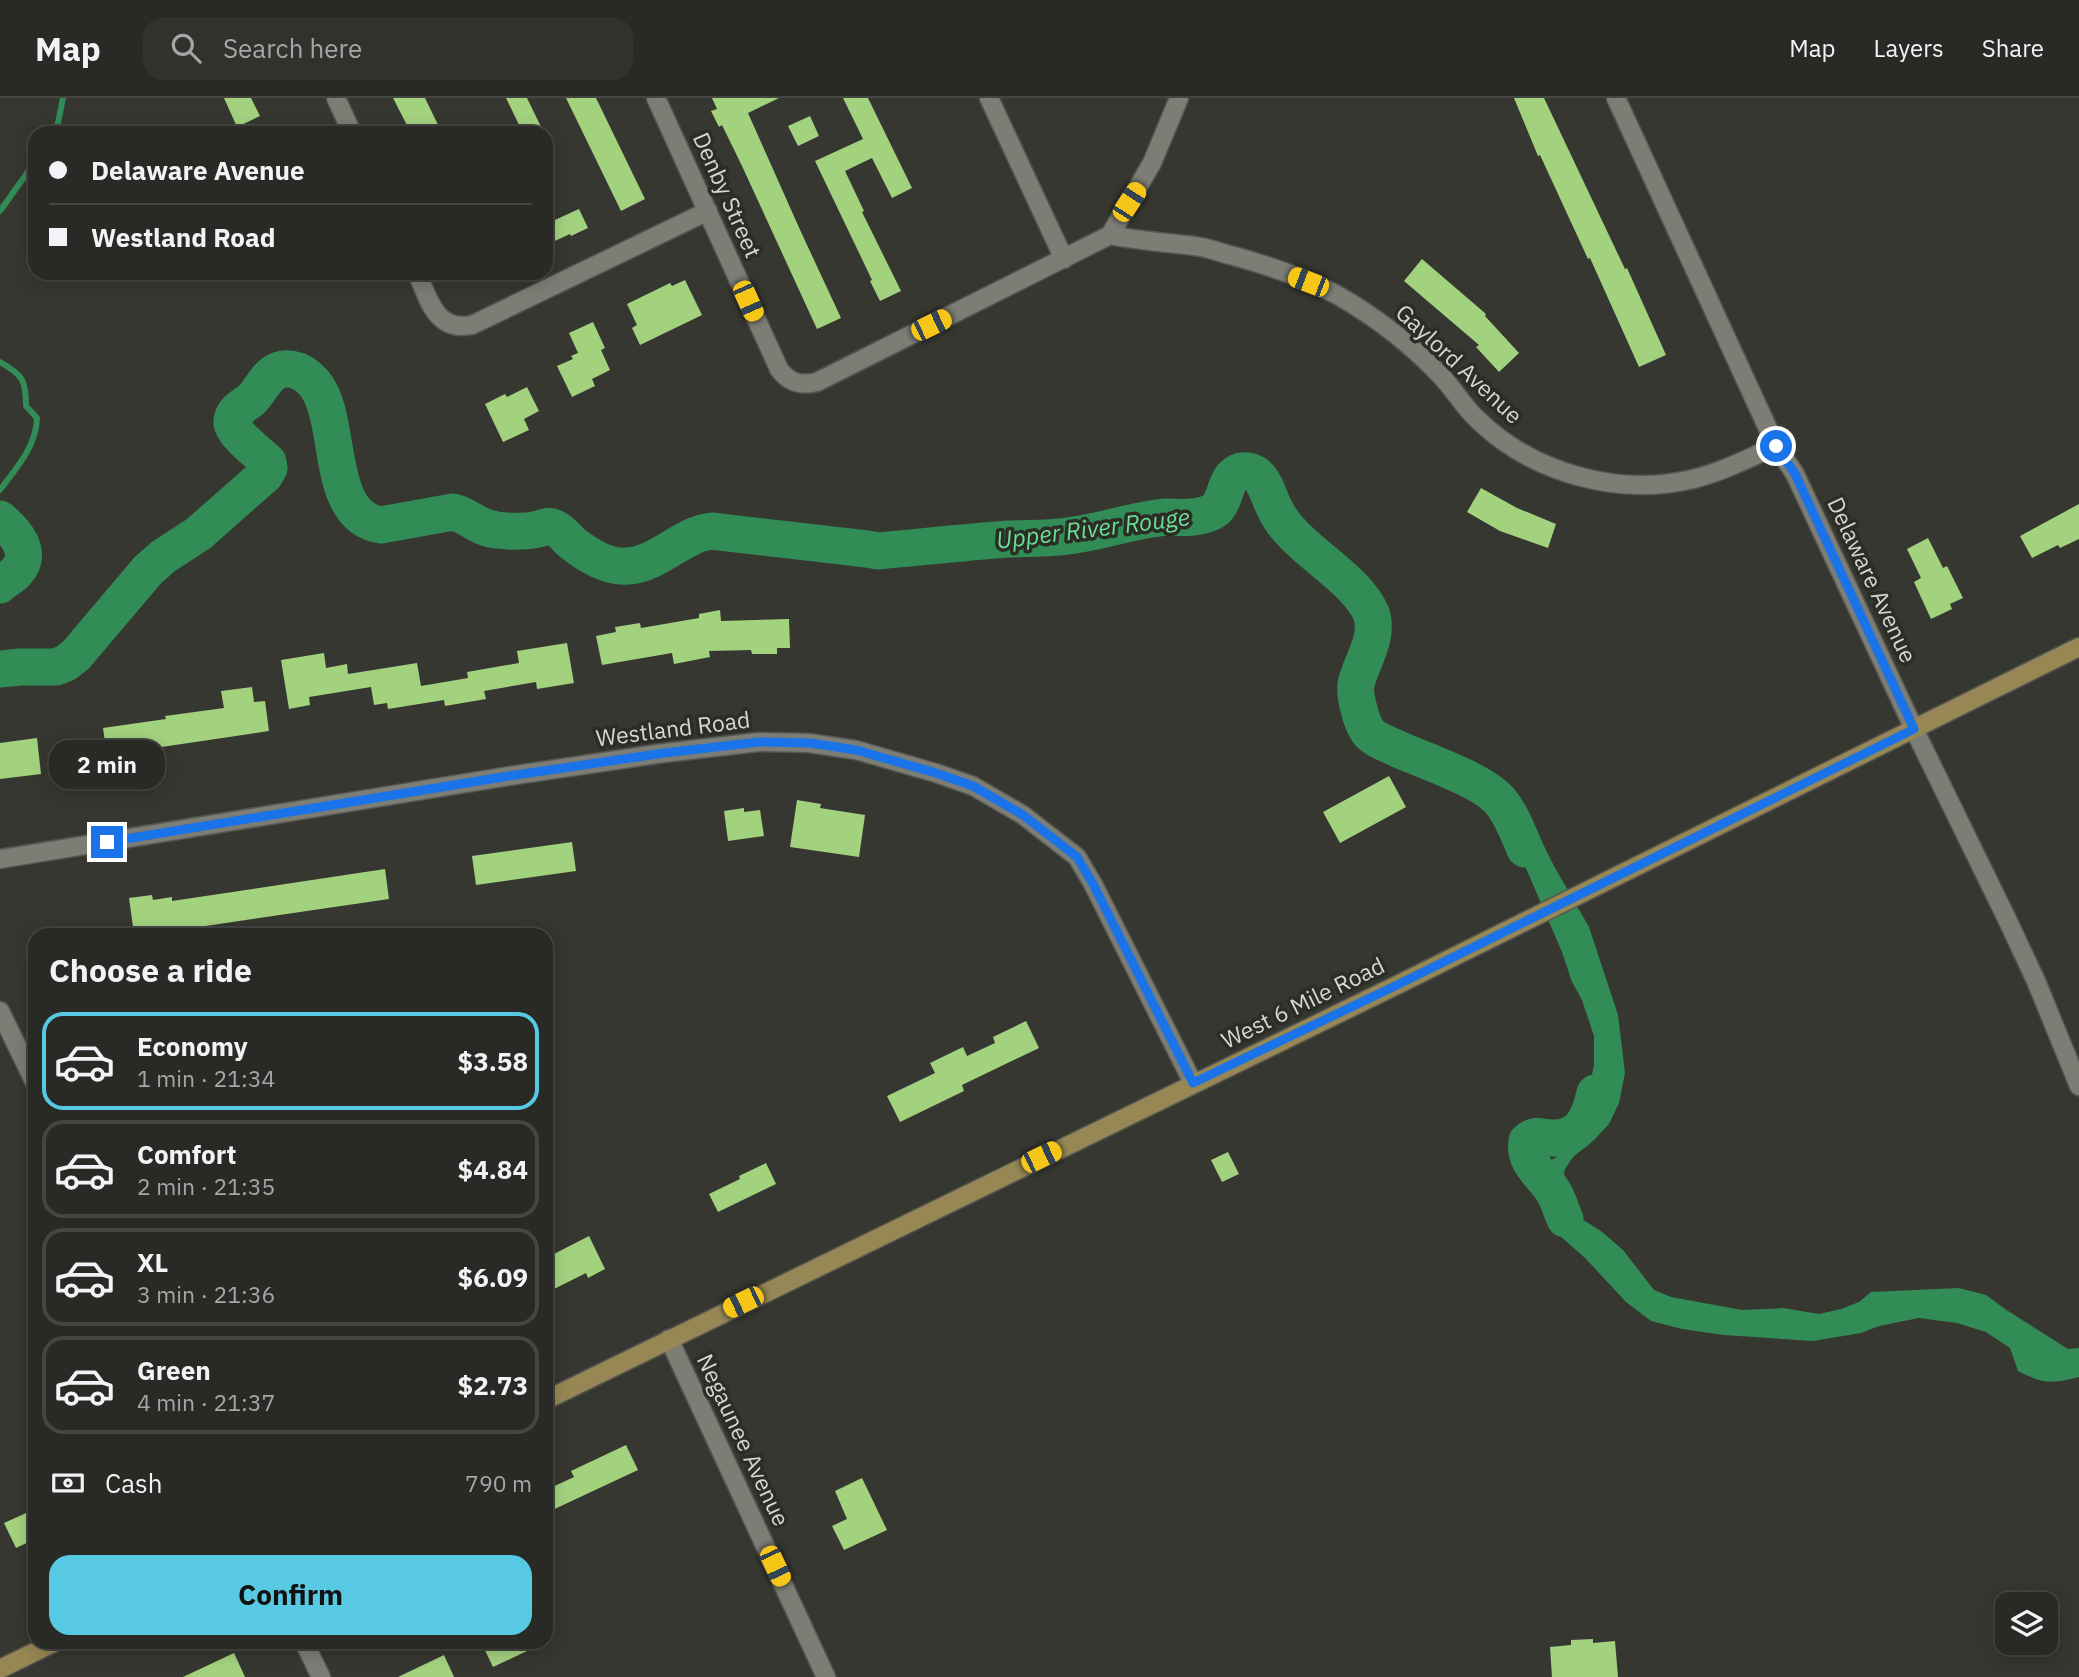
<!DOCTYPE html>
<meta charset="utf-8">
<style>
:root{--surface:#292925;--page:#31312d;--text:#f1f3f6;--muted:#a5a6a7;--line:#454542;--accent:#58c9e3}
body{margin:0;font-family:"IBM Plex Sans",sans-serif;background:var(--page);color:var(--text);height:100vh;display:flex;flex-direction:column;font-size:26px;white-space:nowrap}
*{box-sizing:border-box;margin:0}
p{font-size:23px;color:var(--muted)}
.icon{flex:none;width:38px;height:38px;fill:none;stroke:currentColor;stroke-width:2;stroke-linecap:round;stroke-linejoin:round}
.map{position:relative;flex:1;overflow:hidden}
.sheet{position:absolute;left:28px;top:830px;width:525px;height:721px;display:flex;flex-direction:column;background:var(--surface);border-radius:21px;box-shadow:0 4px 18px #0003,0 0 0 2px var(--line)}
.sheet>*{flex:none}
.top-card{position:absolute;left:28px;top:28px;width:525px;height:154px;border-radius:21px;box-shadow:0 4px 18px #0003,0 0 0 2px var(--line);display:grid;align-content:center;height:154px;padding:0 21px;background:var(--surface)}
.fabs{position:absolute;left:1995px;top:1494px;display:grid;gap:14px}
.fabs a{display:grid;place-items:center;width:63px;height:63px;border-radius:14px;background:var(--surface);box-shadow:0 4px 18px #0003,0 0 0 2px var(--line);font-size:35px}
.end{position:absolute;width:32px;height:32px;margin:-16px;border:9px solid #1a73e8;background:#fff;box-shadow:0 0 0 4px #fff}
.from{border-radius:50%}
.bubble{position:absolute;height:49px;border-radius:21px;background:var(--surface);box-shadow:0 4px 18px #0003,0 0 0 2px var(--line);font-size:23px;font-weight:700;line-height:49px;text-align:center}
.car{position:absolute;width:21px;height:42px;margin:-21px -10px;border-radius:9px;box-shadow:0 0 5px 2px #0007;background:linear-gradient(#f5c518 24%,#345 0 40%,#f5c518 0 76%,#345 0 86%,#f5c518 0)}
.top-card b{display:flex;align-items:center;gap:24px;height:66px;font-size:26px}
.top-card b+b{border-top:2px solid var(--line)}
.top-card i{width:18px;height:18px;background:var(--text)}
ul{padding:0;list-style:none}
li{display:flex;align-items:center;gap:21px;height:98px;margin:0 14px 10px;padding:0 7px;border:4px solid var(--line);border-radius:21px}
li div{flex:1}
li b{display:block;font-size:26px}
li em{font-style:normal;font-weight:700}
li.current{border-color:var(--accent)}
li>.icon{width:63px;height:63px;stroke-width:1.5}
h2{padding:0 21px;font-size:32px;line-height:84px}
.pay{display:flex;align-items:center;gap:18px;height:77px;padding:0 21px;font-size:26px}
.pay p{margin-inline-start:auto}
.button{display:flex;gap:14px;margin-top:auto;padding:14px 21px}
.button a{flex:1;height:80px;border-radius:21px;background:var(--accent);color:#111;font-size:28px;font-weight:700;line-height:80px;text-align:center}
header{display:flex;align-items:center;gap:42px;box-sizing:border-box;height:98px;padding:0 35px;background:var(--surface);border-bottom:2px solid var(--line)}
header strong{font-size:33px}
nav{display:flex;gap:38px;margin-inline-start:auto;font-size:24px}
.search{width:490px;height:63px;background:var(--page);display:flex;align-items:center;gap:18px;box-sizing:border-box;padding:0 24px;border-radius:21px;color:var(--muted);font-size:26px}
.map>svg:first-child{display:block}
.water{fill:#318c56}
.lines{fill:none;stroke-linecap:round;stroke-linejoin:round}
.stream{stroke:#318c56;stroke-width:6}
.river{stroke:#318c56;stroke-width:37}
.building{fill:#a3d27f}
.minor-casing{stroke:#555650;stroke-width:21}
.major-casing{stroke:#555650;stroke-width:21}
.minor{stroke:#7c7d75;stroke-width:18}
.major{stroke:#968754;stroke-width:18}
.route{stroke:#1a73e8;stroke-width:9}
.labels{text-anchor:middle;stroke-width:7;stroke-linejoin:round;paint-order:stroke}
.street-label{font-size:23px;fill:#d6d6d2;stroke:#2d2d27}
.water-label{font-size:24px;font-style:italic;fill:#6adf95;stroke:#2d2d27}
</style>
<header>
<strong>Map</strong>
<div class="search"><svg class="icon" aria-label="search" viewBox="0 0 24 24"><circle cx="10" cy="10" r="6"/><path d="M15 15l6 6"/></svg>Search here</div>
<nav><a>Map</a><a>Layers</a><a>Share</a></nav>
</header>
<div class="map">
<svg width="2079" height="1579" viewBox="0 0 2079 1579">
<rect width="100%" height="100%" fill="#373731"/>
<path class="water" d="M 1519,698 L 1554,768 L 1589,829 L 1618,917 L 1625,975 L 1619,1005 L 1609,1026 L 1595,1041 L 1573,1059 L 1565,1071 L 1562,1086 L 1568,1102 L 1580,1120 L 1601,1133 L 1623,1152 L 1654,1192 L 1671,1199 L 1742,1212 L 1783,1210 L 1819,1216 L 1841,1211 L 1859,1204 L 1871,1194 L 1959,1190 L 1986,1197 L 2005,1211 L 2068,1251 L 2079,1250 L 2079,1279 C 2051,1286 2044,1286 2018,1273 L 2010,1250 L 1986,1234 L 1957,1225 L 1919,1220 L 1879,1228 L 1861,1235 L 1813,1243 L 1724,1237 L 1682,1231 L 1651,1223 L 1626,1204 L 1585,1160 L 1559,1137 L 1546,1100 L 1535,1088 L 1546,1066 L 1566,1052 L 1580,1017 L 1589,991 L 1594,967 L 1594,938 L 1582,902 L 1572,884 L 1562,854 L 1525,768 L 1496,712 Z"/>
<g class="lines">
<path class="stream" d="M 53,35 L 58,25 L 63,0
M 0,113 L 35,64
M 0,264 C 23,277 26,282 26,308 L 37,320 C 36,349 17,369 0,392"/>
<path class="river" d="M 0,421 C 14,433 34,454 17,473 C 13,479 5,481 0,487
M 0,571 L 21,569 L 56,569 L 66,565 L 76,557 L 148,472 L 164,458 L 198,436 L 265,377 L 269,370 L 268,364 C 259,355 233,336 232,325 C 231,313 244,308 252,301 C 258,295 262,287 268,280 C 282,264 302,271 314,285 C 344,320 323,418 381,427 L 453,414 C 470,418 477,430 497,432 C 512,434 525,434 539,431 C 545,429 549,427 555,430 C 561,433 566,439 571,444 C 587,457 607,470 628,468 C 659,466 681,437 711,433 L 867,451 L 878,453 C 922,449 966,444 1009,441 C 1029,440 1048,441 1068,438 C 1101,434 1133,422 1166,419 C 1175,419 1184,420 1193,419 C 1202,418 1216,415 1220,406 C 1227,395 1227,370 1248,373 C 1265,376 1268,399 1275,411 C 1279,420 1287,430 1293,436 C 1316,461 1357,484 1371,515 C 1380,539 1361,564 1356,586 C 1354,596 1361,623 1367,632 C 1372,641 1388,646 1398,651 C 1425,663 1483,682 1501,704 C 1512,718 1518,735 1525,751
M 1565,1121 C 1561,1113 1559,1103 1554,1095 C 1544,1077 1523,1066 1527,1043 C 1535,1035 1543,1040 1553,1040 C 1581,1041 1590,1018 1595,995"/>
</g>
<path class="building" d="M 224,0 L 251,0 L 260,18 L 237,29 Z
M 393,0 L 425,0 L 442,35 L 411,35 Z
M 506,0 L 527,0 L 544,35 L 523,35 Z
M 566,0 L 596,0 L 645,101 L 621,113 Z
M 712,0 L 779,0 L 748,15 L 801,134 L 841,220 L 817,231 L 742,68 L 722,27 L 719,29 L 711,13 L 717,11 Z
M 843,0 L 868,0 L 912,90 L 892,100 L 872,60 L 845,73 L 864,113 L 862,114 L 901,193 L 880,203 L 870,183 L 872,182 L 815,63 L 863,41 Z
M 1514,0 L 1544,0 L 1625,171 L 1627,170 L 1666,257 L 1639,269 L 1590,160 L 1588,161 L 1540,57 L 1538,58 Z
M 810,18 L 819,38 L 798,48 L 788,28 Z
M 579,111 L 588,130 L 571,138 L 570,136 L 546,147 L 546,126 Z
M 1422,161 L 1486,216 L 1485,218 L 1519,255 L 1499,274 L 1476,249 L 1479,247 L 1404,183 Z
M 685,182 L 702,217 L 640,247 L 632,230 L 637,227 L 627,206 L 670,185 L 672,188 Z
M 593,224 L 605,250 L 601,252 L 610,272 L 592,281 L 595,288 L 572,299 L 557,268 L 573,261 L 571,258 L 578,255 L 569,235 Z
M 527,289 L 539,313 L 524,321 L 529,332 L 503,344 L 485,306 L 505,296 L 507,299 Z
M 1481,390 L 1517,410 L 1556,426 L 1548,450 L 1500,433 L 1467,414 Z
M 2079,406 L 2079,441 L 2060,450 L 2058,447 L 2032,460 L 2020,438 Z
M 1928,440 L 1943,470 L 1947,468 L 1963,500 L 1950,506 L 1952,511 L 1931,521 L 1914,484 L 1921,480 L 1907,451 Z
M 720,512 L 721,523 L 789,521 L 790,550 L 777,550 L 777,556 L 752,556 L 751,552 L 709,553 L 710,559 L 674,566 L 672,555 L 602,567 L 596,538 L 616,534 L 615,529 L 640,525 L 641,530 L 699,520 L 699,516 Z
M 567,545 L 574,585 L 537,591 L 536,584 L 484,593 L 486,601 L 445,608 L 444,602 L 388,611 L 387,605 L 374,607 L 371,589 L 309,599 L 310,607 L 289,611 L 281,562 L 324,555 L 326,570 L 347,566 L 348,576 L 417,565 L 421,588 L 468,580 L 467,574 L 519,565 L 517,553 Z
M 252,589 L 254,604 L 265,603 L 269,633 L 148,651 L 148,653 L 107,659 L 103,630 L 166,621 L 165,618 L 224,610 L 221,593 Z
M 37,640 L 41,676 L 0,681 L 0,645 Z
M 1389,678 L 1406,709 L 1340,745 L 1323,714 Z
M 797,702 L 821,706 L 820,710 L 865,717 L 859,759 L 790,749 Z
M 744,710 L 744,714 L 760,712 L 764,738 L 728,743 L 724,713 Z
M 572,744 L 576,773 L 476,787 L 472,758 Z
M 385,771 L 389,801 L 192,830 L 192,832 L 172,835 L 172,836 L 134,836 L 129,800 L 152,797 L 153,802 L 172,799 L 172,803 Z
M 1026,923 L 1039,950 L 962,987 L 964,993 L 900,1024 L 887,998 L 935,975 L 930,965 L 963,949 L 967,958 L 995,945 L 993,939 Z
M 1228,1054 L 1239,1076 L 1222,1084 L 1211,1062 Z
M 766,1065 L 776,1086 L 718,1114 L 709,1096 L 740,1081 L 739,1078 Z
M 589,1138 L 605,1171 L 588,1180 L 586,1175 L 546,1195 L 546,1168 L 555,1164 L 552,1157 Z
M 626,1347 L 638,1372 L 546,1415 L 546,1392 L 574,1379 L 571,1373 Z
M 862,1380 L 887,1432 L 844,1452 L 832,1428 L 847,1421 L 835,1393 Z
M 35,1411 L 35,1441 L 16,1450 L 4,1425 Z
M 1593,1541 L 1593,1545 L 1615,1543 L 1618,1579 L 1552,1579 L 1550,1549 L 1571,1547 L 1571,1542 Z
M 481,1544 L 546,1544 L 493,1569 Z
M 234,1555 L 245,1579 L 183,1579 Z
M 444,1557 L 454,1579 L 398,1579 Z"/>
<g class="lines">
<g class="minor-casing">
<path id="minor" d="M 336,0 L 352,35
M 656,0 L 779,271 C 789,285 801,288 817,284 L 1110,137 L 1152,65 L 1179,0
M 989,0 L 1064,161
M 1616,0 L 1776,348 L 1795,376 L 1914,631 L 2006,819 L 2036,883 L 2079,988
M 1110,137 C 1138,143 1165,144 1194,148 C 1206,149 1218,154 1230,157 C 1267,167 1305,179 1339,198 C 1377,220 1413,248 1443,280 C 1455,293 1464,309 1477,321 C 1532,375 1618,399 1693,381 C 1722,374 1749,360 1776,348
M 417,175 C 429,202 436,234 472,227 L 708,113
M 0,761 L 509,678 L 664,655 L 759,644 L 809,645 L 856,652 L 936,675 L 973,688 L 1023,717 L 1077,759 L 1093,786 L 1193,985
M 0,913 L 35,985
M 669,1241 L 826,1579
M 304,1544 L 321,1579"/>
</g>
<g class="major-casing">
<path id="major" d="M 546,1302 L 1395,888 L 2079,549
M 0,1571 L 55,1544"/>
</g>
<use href="#minor" class="minor"/>
<use href="#major" class="major"/>
</g>
<g class="lines">
<path class="route" d="M 107,744 L 509,678 L 664,655 L 759,644 L 810,645 L 856,652 L 936,675 L 973,688 L 1023,717 L 1077,759 L 1093,786 L 1193,985 L 1395,888 L 1914,631 L 1795,376 L 1776,348"/>
</g>
<g class="labels">
<g class="street-label">
<text transform="translate(727 97) rotate(66)" y="8">Denby Street</text>
<text transform="translate(1459 266) rotate(43)" y="8">Gaylord Avenue</text>
<text transform="translate(1872 482) rotate(65)" y="8">Delaware Avenue</text>
<text transform="translate(673 631) rotate(-7)" y="8">Westland Road</text>
<text transform="translate(1303 905) rotate(-26)" y="8">West 6 Mile Road</text>
<text transform="translate(743 1342) rotate(65)" y="8">Negaunee Avenue</text>
</g>
<g class="water-label">
<text transform="translate(1093 431) rotate(-7)" y="8">Upper River Rouge</text>
</g>
</g>
</svg>
<div class="fabs">
<a><svg class="icon" aria-label="layers" viewBox="0 0 24 24"><path d="M12 4l9 5-9 5-9-5zM3 14l9 5 9-5"/></svg></a>
</div>
<i class="end from" style="left:1776px;top:348px"></i>
<i class="end" style="left:107px;top:744px"></i>
<div class="bubble" style="left:49px;top:642px;width:116px">2 min</div>
<i class="car" style="left:1129px;top:104px;rotate:33deg"></i>
<i class="car" style="left:1308px;top:184px;rotate:291deg"></i>
<i class="car" style="left:748px;top:203px;rotate:156deg"></i>
<i class="car" style="left:931px;top:227px;rotate:64deg"></i>
<i class="car" style="left:1041px;top:1059px;rotate:64deg"></i>
<i class="car" style="left:743px;top:1204px;rotate:244deg"></i>
<i class="car" style="left:775px;top:1468px;rotate:155deg"></i>
<div class="top-card">
<b><i class="from"></i>Delaware Avenue</b>
<b><i></i>Westland Road</b>
</div>
<section class="sheet">
<h2>Choose a ride</h2>
<ul>
<li class="current"><svg class="icon" aria-label="car" viewBox="0 0 24 24"><path d="M5 17H2v-5l4-1 3-4h7l3 4 3 1v5h-3M9 17h6M6 11h13"/><circle cx="7" cy="17" r="2"/><circle cx="17" cy="17" r="2"/></svg><div><b>Economy</b><p>1 min · 21:34</p></div><em>$3.58</em></li>
<li><svg class="icon" aria-label="car" viewBox="0 0 24 24"><path d="M5 17H2v-5l4-1 3-4h7l3 4 3 1v5h-3M9 17h6M6 11h13"/><circle cx="7" cy="17" r="2"/><circle cx="17" cy="17" r="2"/></svg><div><b>Comfort</b><p>2 min · 21:35</p></div><em>$4.84</em></li>
<li><svg class="icon" aria-label="car" viewBox="0 0 24 24"><path d="M5 17H2v-5l4-1 3-4h7l3 4 3 1v5h-3M9 17h6M6 11h13"/><circle cx="7" cy="17" r="2"/><circle cx="17" cy="17" r="2"/></svg><div><b>XL</b><p>3 min · 21:36</p></div><em>$6.09</em></li>
<li><svg class="icon" aria-label="car" viewBox="0 0 24 24"><path d="M5 17H2v-5l4-1 3-4h7l3 4 3 1v5h-3M9 17h6M6 11h13"/><circle cx="7" cy="17" r="2"/><circle cx="17" cy="17" r="2"/></svg><div><b>Green</b><p>4 min · 21:37</p></div><em>$2.73</em></li>
</ul>
<div class="pay"><svg class="icon" aria-label="cash" viewBox="0 0 24 24"><path d="M3 7h18v10H3z"/><circle cx="12" cy="12" r="2"/></svg>Cash<p>790 m</p></div>
<div class="button"><a>Confirm</a></div>
</section>
</div>
